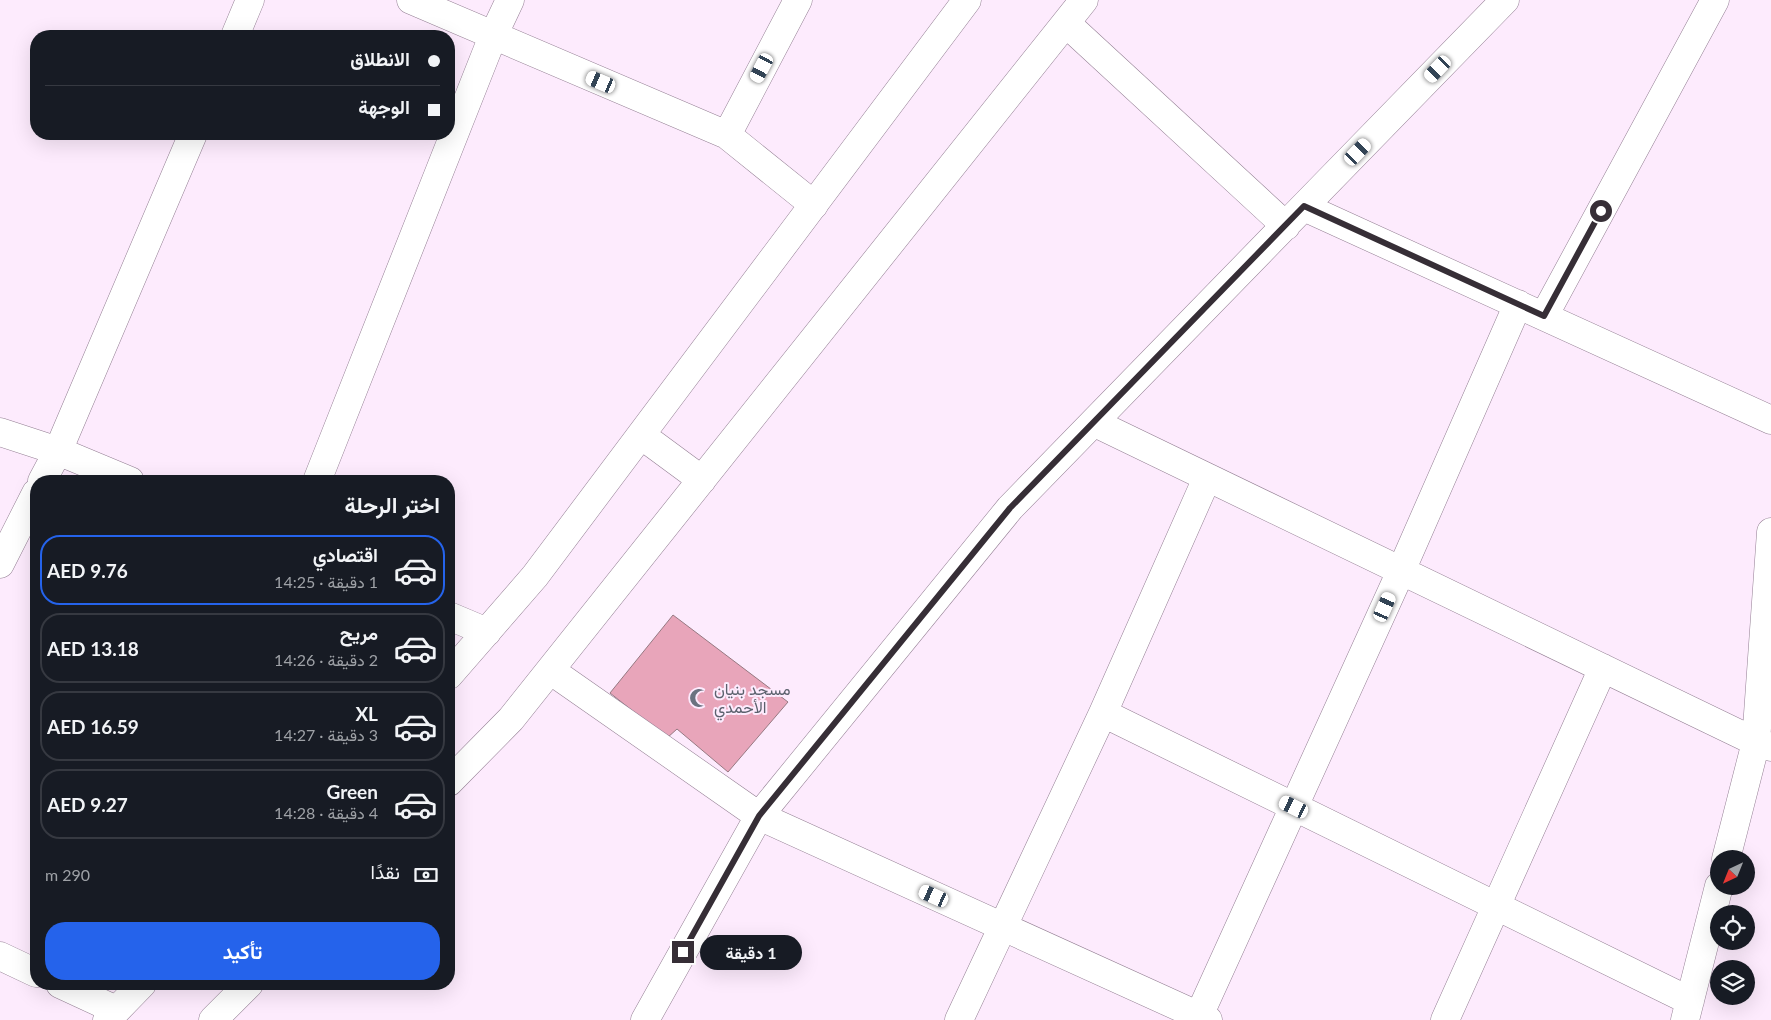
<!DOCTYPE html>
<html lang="ar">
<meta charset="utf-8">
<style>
:root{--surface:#171b24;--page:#242831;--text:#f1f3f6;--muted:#9ea1a6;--line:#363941;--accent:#2563eb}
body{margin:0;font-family:Lato,Vazirmatn,sans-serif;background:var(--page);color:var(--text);direction:rtl;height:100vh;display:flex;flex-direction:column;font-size:19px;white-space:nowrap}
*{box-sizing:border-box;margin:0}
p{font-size:16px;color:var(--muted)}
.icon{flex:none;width:28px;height:28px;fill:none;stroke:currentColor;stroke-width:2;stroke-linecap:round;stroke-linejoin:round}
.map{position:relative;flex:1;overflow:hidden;direction:ltr}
.side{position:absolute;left:30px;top:475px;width:425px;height:515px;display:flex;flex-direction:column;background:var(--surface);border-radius:20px;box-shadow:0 5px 20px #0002;direction:rtl}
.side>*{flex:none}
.banner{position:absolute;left:30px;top:30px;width:425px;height:110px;border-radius:20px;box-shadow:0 5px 20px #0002;direction:rtl;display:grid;align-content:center;height:110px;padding:0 15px;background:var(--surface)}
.needle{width:32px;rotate:223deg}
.buttons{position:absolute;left:1710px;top:850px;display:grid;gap:10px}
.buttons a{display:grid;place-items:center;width:45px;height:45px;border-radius:50%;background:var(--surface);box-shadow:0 5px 20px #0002;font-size:25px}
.end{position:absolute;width:22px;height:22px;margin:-11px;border:6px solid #362e36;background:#fff;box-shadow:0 0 0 2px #fff}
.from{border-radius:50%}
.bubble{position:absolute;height:35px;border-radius:18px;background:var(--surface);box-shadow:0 5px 20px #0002;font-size:16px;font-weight:700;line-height:35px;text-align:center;direction:rtl}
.car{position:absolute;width:15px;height:30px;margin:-15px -8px;border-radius:6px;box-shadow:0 0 4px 1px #0007;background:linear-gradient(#fff 24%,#345 0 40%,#fff 0 76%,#345 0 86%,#fff 0)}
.banner b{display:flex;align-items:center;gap:18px;height:48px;font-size:19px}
.banner b+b{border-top:1px solid var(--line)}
.banner i{width:12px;height:12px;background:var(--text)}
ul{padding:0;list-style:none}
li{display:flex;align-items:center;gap:15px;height:70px;margin:0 10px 8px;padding:0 5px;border:2px solid var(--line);border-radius:20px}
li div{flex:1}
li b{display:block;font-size:19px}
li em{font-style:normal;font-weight:700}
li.on{border-color:var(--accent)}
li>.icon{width:45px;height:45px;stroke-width:1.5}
h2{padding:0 15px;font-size:22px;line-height:60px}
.pay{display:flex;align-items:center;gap:12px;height:55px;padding:0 15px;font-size:19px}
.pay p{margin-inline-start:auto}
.button{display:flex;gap:10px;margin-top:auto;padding:10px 15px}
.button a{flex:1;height:58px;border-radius:20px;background:var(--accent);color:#fff;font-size:20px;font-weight:700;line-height:58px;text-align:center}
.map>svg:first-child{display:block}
.building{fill:#e8a5ba;stroke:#967982}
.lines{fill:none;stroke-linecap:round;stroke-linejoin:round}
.minor-casing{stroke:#937f93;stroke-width:29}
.minor{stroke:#fff;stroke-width:28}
.route{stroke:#362e36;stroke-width:6}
.labels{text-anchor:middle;stroke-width:4;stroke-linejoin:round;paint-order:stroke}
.worship-label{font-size:16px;fill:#5b616d;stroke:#fdebfd;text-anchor:start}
</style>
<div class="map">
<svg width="1771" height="1020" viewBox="0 0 1771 1020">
<rect width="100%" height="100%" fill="#fdebfd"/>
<path class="building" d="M 673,615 L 788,702 L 728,772 L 677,729 L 667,738 L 610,693 Z"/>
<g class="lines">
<g class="minor-casing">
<path id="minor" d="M 411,0 L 727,135 L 814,205
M 1067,24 L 1286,226
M 235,36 L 250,0
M 727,135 L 798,0
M 1304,207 L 1771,420
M 1544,316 L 1715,0
M 1095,423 L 1756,742 L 1771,747
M 0,432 L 58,451 L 130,481
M 641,435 L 702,480
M 42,481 L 58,451 L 193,134
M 317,481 L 493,36 L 510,0
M 0,564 L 36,493
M 449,616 L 487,632
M 550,670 L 759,816 L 1208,1020
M 449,675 L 535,576 L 967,0
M 1103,713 L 1690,1001
M 449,782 L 511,719 L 1084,0
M 1726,859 L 1756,742 L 1771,532
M 0,956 L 36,973
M 60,984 L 116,1010
M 107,1020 L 142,984
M 213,1020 L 249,984
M 645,1020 L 759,816 L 1010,508 L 1505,0
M 959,1020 L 1103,713 L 1207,478
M 1197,1020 L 1401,571 L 1518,304
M 1445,1020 L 1603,668
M 1685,1020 L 1719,886"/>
</g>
<use href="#minor" class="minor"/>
</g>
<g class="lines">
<path class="route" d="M 683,952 L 759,816 L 1010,508 L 1304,206 L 1544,316 L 1601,211"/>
</g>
<defs>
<g id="mosque-bare" transform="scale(1.5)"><path d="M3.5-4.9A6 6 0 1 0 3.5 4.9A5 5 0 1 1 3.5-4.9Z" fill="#6b7280" stroke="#fdebfd" stroke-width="2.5" paint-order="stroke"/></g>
</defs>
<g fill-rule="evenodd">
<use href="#mosque-bare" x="699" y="698"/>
</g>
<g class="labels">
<g class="worship-label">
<text x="714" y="695">مسجد بنيان<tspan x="714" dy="18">الأحمدي</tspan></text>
</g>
</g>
</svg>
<div class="buttons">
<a><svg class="needle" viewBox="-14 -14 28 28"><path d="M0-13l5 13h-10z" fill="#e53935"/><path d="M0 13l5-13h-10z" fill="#9ea1a6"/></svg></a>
<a><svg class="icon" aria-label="locate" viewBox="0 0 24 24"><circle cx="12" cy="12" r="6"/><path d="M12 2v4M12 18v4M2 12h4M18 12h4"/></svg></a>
<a><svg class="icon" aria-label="layers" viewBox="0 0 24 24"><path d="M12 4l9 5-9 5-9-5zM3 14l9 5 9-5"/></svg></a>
</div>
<i class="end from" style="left:1601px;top:211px"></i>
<i class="end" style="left:683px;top:952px"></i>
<div class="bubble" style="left:700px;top:935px;width:102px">1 دقيقة</div>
<i class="car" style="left:762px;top:68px;rotate:208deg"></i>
<i class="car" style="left:1438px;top:69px;rotate:224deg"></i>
<i class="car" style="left:601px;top:82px;rotate:293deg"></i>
<i class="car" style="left:1358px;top:152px;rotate:44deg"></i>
<i class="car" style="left:1385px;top:607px;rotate:24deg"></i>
<i class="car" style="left:1294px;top:807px;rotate:296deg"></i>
<i class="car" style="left:934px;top:896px;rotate:294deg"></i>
<div class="banner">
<b><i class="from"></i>الانطلاق</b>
<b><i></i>الوجهة</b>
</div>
<section class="side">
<h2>اختر الرحلة</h2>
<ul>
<li class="on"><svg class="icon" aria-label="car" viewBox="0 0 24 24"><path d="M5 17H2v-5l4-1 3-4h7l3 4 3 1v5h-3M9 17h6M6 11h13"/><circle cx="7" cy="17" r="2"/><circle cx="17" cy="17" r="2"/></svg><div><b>اقتصادي</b><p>1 دقيقة · 14:25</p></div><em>AED 9.76</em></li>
<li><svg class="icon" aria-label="car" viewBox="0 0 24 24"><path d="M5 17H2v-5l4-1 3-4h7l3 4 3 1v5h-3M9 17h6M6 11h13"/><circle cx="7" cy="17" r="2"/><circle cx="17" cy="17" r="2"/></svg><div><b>مريح</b><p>2 دقيقة · 14:26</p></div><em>AED 13.18</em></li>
<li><svg class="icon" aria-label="car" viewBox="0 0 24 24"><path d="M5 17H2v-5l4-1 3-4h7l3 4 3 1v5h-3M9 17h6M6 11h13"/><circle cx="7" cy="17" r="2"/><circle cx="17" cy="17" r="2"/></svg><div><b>XL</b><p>3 دقيقة · 14:27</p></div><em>AED 16.59</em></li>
<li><svg class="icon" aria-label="car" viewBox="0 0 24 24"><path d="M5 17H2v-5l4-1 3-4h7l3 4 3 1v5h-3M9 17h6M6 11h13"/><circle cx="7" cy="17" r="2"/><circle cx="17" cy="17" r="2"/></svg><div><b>Green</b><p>4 دقيقة · 14:28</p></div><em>AED 9.27</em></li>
</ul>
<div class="pay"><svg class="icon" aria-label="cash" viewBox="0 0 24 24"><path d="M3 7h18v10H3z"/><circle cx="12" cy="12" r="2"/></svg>نقدًا<p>290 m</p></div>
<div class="button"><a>تأكيد</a></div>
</section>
</div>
